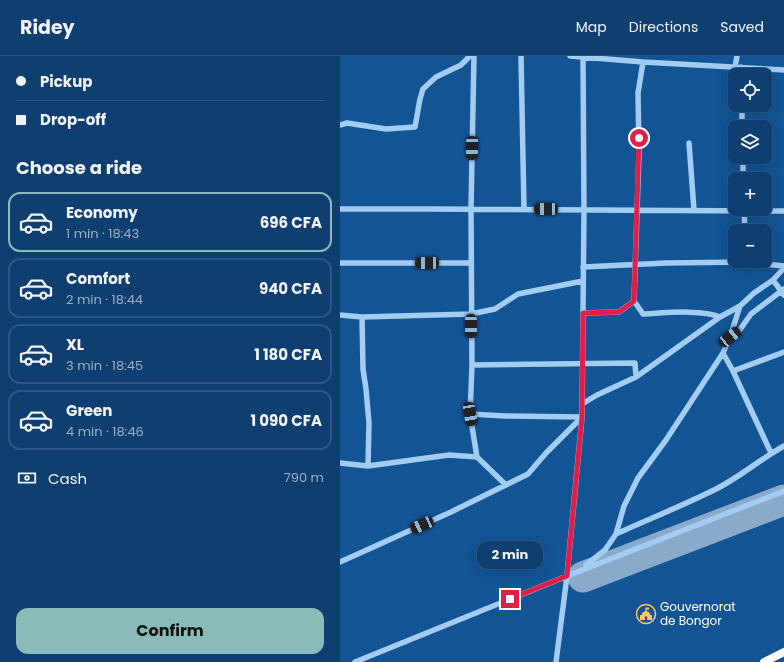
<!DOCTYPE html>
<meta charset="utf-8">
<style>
:root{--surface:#0e3f70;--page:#174675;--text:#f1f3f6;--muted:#9bafc3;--line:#2e5883;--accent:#8bbbb9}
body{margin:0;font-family:Poppins,sans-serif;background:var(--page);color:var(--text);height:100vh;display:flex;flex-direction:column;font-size:15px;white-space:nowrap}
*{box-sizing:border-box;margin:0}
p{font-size:13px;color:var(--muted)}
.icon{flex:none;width:22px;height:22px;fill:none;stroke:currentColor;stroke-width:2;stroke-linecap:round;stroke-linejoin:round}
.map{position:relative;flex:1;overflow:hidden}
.sheet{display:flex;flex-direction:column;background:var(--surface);width:340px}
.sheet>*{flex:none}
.guide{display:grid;align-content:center;height:88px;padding:0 16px;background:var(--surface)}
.fabs{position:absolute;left:388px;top:12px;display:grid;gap:8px}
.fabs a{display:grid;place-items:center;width:44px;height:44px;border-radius:8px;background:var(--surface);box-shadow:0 4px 16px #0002,0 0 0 1px var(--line);font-size:20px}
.end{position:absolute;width:18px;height:18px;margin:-9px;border:5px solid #e11d48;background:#fff;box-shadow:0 0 0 2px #fff}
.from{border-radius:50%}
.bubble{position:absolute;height:28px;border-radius:12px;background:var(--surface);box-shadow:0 4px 16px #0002,0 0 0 1px var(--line);font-size:13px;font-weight:700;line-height:28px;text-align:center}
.car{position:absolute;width:12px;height:24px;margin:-12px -6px;border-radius:5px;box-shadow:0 0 3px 1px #0007;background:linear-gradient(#222 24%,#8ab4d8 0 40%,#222 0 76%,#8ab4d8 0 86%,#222 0)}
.guide b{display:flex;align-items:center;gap:14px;height:38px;font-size:15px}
.guide b+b{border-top:1px solid var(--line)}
.guide i{width:10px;height:10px;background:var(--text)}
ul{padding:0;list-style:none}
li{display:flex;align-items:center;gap:12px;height:60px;margin:0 8px 6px;padding:0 8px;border:2px solid var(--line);border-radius:12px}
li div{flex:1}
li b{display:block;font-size:15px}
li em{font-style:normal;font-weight:700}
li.selected{border-color:var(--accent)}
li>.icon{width:36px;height:36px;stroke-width:1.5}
h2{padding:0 16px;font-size:18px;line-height:48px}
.pay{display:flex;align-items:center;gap:10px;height:44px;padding:0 16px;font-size:15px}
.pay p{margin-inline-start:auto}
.button{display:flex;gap:8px;margin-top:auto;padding:8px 16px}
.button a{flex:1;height:46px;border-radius:12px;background:var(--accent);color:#111;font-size:16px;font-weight:700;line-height:46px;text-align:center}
header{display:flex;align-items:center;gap:24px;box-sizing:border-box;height:56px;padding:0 20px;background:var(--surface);border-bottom:1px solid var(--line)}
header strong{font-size:19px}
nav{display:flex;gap:22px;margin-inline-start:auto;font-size:14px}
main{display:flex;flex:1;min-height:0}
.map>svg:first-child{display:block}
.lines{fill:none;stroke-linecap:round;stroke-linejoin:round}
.runway{stroke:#89aaca;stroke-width:31}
.minor{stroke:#a2ccf2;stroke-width:5.5}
.highway{stroke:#fff;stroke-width:8}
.route{stroke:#e11d48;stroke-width:5}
.labels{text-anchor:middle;stroke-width:3;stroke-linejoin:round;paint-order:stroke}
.poi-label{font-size:12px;fill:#fff;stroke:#135495;text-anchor:start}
</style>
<header>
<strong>Ridey</strong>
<nav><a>Map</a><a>Directions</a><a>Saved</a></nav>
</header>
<main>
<section class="sheet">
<div class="guide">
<b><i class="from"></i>Pickup</b>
<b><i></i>Drop-off</b>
</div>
<h2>Choose a ride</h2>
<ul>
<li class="selected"><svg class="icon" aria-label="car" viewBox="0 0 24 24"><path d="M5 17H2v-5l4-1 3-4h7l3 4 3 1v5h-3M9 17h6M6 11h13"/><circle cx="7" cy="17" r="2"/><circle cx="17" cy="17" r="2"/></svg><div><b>Economy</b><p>1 min · 18:43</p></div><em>696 CFA</em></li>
<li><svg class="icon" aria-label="car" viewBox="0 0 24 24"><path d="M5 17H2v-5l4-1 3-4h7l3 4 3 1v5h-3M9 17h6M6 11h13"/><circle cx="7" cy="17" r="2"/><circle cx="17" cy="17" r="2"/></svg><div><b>Comfort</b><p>2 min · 18:44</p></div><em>940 CFA</em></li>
<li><svg class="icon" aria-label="car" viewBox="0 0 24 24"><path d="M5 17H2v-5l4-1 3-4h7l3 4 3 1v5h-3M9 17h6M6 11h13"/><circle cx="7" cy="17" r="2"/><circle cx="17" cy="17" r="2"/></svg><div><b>XL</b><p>3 min · 18:45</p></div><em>1 180 CFA</em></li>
<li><svg class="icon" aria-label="car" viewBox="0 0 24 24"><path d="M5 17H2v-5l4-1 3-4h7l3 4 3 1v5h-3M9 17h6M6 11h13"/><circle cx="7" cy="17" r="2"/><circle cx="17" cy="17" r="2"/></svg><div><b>Green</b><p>4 min · 18:46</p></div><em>1 090 CFA</em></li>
</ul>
<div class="pay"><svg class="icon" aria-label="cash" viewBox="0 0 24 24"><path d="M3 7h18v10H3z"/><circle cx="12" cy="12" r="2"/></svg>Cash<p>790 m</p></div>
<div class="button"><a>Confirm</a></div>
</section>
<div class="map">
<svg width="444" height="606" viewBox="0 0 444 606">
<rect width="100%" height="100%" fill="#135495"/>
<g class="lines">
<path class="runway" d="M 243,521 L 444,444"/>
<path class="minor" d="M 134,0 L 131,153 L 132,309 L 130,358 L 137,401 L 166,429
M 181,0 L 184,153
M 230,0 L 303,6 L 444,14
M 395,11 L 397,0
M 401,11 L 401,19
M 402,49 L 402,71
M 0,69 L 7,67 L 46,73 L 75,71 L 80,43 L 83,33 L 96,21 L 121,9 L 130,0
M 349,87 L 354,154
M 403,101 L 403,123
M 0,153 L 89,153 L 444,155
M 404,153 L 405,175
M 0,207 L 131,207
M 243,211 L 326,207 L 405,206 L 444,210
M 433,224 L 444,239
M 294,245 L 299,97 L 298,37 L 303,6
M 243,257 L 279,256 L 294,245 L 303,258 C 323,257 362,253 380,261
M 0,259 L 22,261 L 131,258 L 155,253 L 178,238 L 243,225
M 22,261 L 23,313 L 26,333 L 29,367 L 28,410
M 391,281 L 399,275 L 411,258 L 444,233
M 383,297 L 393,315 L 431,397
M 132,309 L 295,307 L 296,321
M 393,315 L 444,296
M 242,348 L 257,339 L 296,321 L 380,261 L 400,250 L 414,237 L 433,224 L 444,212
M 130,358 L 165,360 L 242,361
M 0,407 L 28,410 L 109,399 L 137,401
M 276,478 C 309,463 342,450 374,434 C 399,422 420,403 444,390
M 0,506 L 111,456 L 188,418 L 206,397 L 242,361
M 246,509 L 265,494 L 276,478 L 284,450 L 298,422 L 326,384 L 383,297 L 390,281 L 400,250
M 15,606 L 227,520 L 444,435
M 216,606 L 227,520 L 242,361 L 244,154 L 243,0"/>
<path class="highway" d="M 424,606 L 444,596"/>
</g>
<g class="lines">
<path class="route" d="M 170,543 L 227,520 L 242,361 L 243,257 L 279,256 L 294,245 L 299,82"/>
</g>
<defs>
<g id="civic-ring" transform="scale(1)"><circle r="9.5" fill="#135495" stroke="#ffc863" stroke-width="1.5"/><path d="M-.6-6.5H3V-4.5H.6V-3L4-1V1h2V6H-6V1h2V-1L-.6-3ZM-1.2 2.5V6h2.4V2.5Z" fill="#ffc863"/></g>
</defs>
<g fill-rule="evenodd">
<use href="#civic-ring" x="306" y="558"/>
</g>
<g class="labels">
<g class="poi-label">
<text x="320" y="555">Gouvernorat<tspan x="320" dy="14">de Bongor</tspan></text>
</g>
</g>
</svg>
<div class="fabs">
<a><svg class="icon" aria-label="locate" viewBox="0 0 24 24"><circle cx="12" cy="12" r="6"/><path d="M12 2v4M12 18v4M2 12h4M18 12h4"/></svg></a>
<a><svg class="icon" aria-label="layers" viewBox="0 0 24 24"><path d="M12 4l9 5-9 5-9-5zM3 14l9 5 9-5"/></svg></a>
<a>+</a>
<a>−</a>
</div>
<i class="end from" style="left:299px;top:82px"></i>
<i class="end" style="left:170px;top:543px"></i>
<div class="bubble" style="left:137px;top:485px;width:66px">2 min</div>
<i class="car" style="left:132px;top:92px;rotate:181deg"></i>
<i class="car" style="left:206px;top:153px;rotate:270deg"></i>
<i class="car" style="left:87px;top:207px;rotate:270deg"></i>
<i class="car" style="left:131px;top:270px;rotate:179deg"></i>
<i class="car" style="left:390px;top:281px;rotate:51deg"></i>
<i class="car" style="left:130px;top:358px;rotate:170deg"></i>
<i class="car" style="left:82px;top:469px;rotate:246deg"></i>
</div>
</main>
